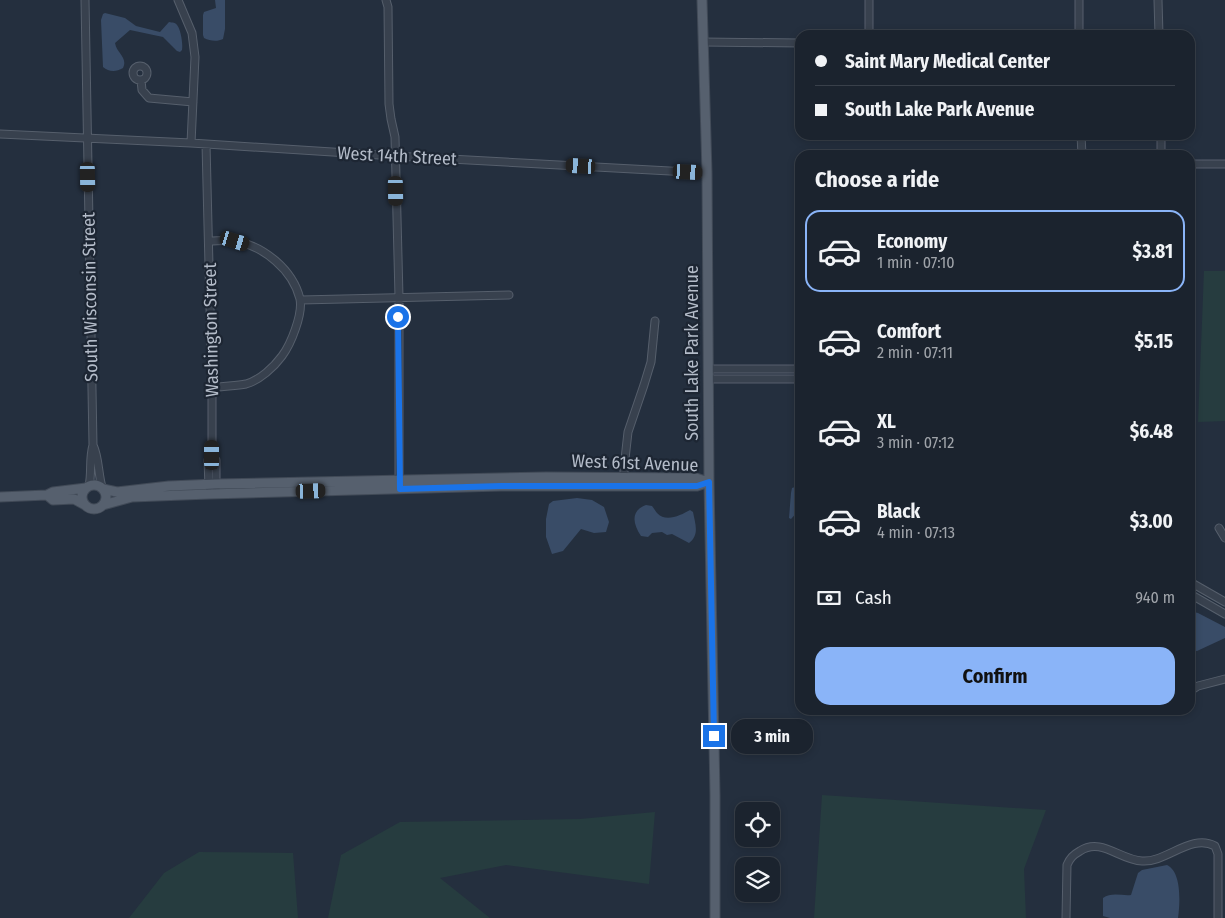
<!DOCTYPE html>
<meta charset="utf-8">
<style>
:root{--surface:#1b232e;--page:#242b36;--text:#f1f3f6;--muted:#a0a4aa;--line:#39404a;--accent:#8ab4f8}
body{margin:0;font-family:"Fira Sans Condensed",sans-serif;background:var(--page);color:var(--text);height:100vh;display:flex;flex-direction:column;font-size:19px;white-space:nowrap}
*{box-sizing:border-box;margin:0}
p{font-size:16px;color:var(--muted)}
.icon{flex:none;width:28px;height:28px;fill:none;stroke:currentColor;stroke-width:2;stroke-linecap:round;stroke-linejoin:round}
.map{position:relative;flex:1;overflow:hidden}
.sheet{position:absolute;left:795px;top:150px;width:400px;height:565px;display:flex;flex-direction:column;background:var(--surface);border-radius:15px;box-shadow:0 2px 8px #0003,0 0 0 1px var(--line)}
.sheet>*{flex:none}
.banner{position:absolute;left:795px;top:30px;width:400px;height:110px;border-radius:15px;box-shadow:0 2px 8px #0003,0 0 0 1px var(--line);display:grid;align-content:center;height:110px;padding:0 20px;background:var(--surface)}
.tools{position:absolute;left:735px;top:802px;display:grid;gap:10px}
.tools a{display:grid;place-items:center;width:45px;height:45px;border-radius:10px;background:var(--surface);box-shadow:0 2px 8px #0003,0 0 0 1px var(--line);font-size:25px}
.end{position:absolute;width:22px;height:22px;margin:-11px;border:6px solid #1a73e8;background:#fff;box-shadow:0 0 0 2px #fff}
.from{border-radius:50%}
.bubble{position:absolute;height:35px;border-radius:15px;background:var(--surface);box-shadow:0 2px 8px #0003,0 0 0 1px var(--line);font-size:16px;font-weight:700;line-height:35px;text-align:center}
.car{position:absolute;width:15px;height:30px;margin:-15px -8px;border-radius:6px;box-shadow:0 0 4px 1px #0007;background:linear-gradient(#222 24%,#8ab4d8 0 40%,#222 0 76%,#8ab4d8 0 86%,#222 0)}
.banner b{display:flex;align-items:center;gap:18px;height:48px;font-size:19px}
.banner b+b{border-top:1px solid var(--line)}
.banner i{width:12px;height:12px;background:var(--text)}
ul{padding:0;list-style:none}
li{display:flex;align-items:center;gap:15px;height:82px;margin:0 10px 8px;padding:0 10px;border:2px solid transparent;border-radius:15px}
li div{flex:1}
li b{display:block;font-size:19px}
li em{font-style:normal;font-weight:700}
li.selected{border-color:var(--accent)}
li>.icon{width:45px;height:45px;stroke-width:1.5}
h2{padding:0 20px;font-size:22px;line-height:60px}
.pay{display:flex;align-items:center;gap:12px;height:55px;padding:0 20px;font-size:19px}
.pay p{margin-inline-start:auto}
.primary-button{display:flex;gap:10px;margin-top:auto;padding:10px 20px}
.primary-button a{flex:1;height:58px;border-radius:15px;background:var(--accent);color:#111;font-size:20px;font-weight:700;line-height:58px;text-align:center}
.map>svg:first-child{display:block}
.green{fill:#263c3f}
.water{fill:#394c67}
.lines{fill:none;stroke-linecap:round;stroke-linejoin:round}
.minor-casing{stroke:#565f6c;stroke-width:9}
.major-casing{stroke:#414a57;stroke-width:11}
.minor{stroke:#38414e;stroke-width:7}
.major{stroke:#56606e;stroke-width:9}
.route{stroke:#1a73e8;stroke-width:6}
.labels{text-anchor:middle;stroke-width:4.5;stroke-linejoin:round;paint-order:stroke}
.street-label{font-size:18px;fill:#b4bcc9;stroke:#1d2633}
</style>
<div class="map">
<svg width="1225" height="918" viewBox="0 0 1225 918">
<rect width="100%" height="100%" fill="#242f3e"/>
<path class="green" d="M 1204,271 L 1225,271 L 1225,421 L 1198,422 Z
M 822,795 L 1046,810 L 1024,869 L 1026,918 L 814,918 Z
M 655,812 L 649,884 L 506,865 L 440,878 L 490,918 L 328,918 L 341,855 L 400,822 L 580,819 Z
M 199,852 L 293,853 L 298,918 L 129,918 L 164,873 Z"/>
<path class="water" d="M 215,0 L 225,0 L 225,29 L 223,39 C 217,42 210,41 204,38 L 203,35 L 203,15 L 204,12 L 216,8 Z
M 105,13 L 125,18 L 136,26 L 160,32 L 169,22 C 173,23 175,22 177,25 C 181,30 183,44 182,50 L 180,52 L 177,51 L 163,37 L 130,30 L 115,43 C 117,54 128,57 123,68 C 116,72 109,72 103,67 L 101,20 L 103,14 Z
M 798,486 L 800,486 L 800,509 L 791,519 L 789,518 L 791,493 L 792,488 Z
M 577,498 L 592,500 L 604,507 L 609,522 L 606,532 L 594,533 L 581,529 L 563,551 L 552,554 L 546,537 L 546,519 L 549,504 L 553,501 Z
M 646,505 L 652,506 C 654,508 655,511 657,513 C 666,523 681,515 690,510 L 693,512 C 695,523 700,535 689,543 L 672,534 L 667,535 L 662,532 L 652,533 L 648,537 L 641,536 C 633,524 630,511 646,505 Z
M 1194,612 L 1198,613 L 1225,627 L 1225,638 L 1197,651 L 1190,650 L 1190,618 Z
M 1167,865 C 1182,872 1180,904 1178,918 L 1110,918 L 1103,916 L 1103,898 C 1111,892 1122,896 1131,895 L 1138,873 L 1142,870 Z"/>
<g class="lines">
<g class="minor-casing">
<path id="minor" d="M 85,0 L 93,445 C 89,459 92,472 89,486
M 178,0 L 192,33 L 195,57 L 191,143
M 386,0 L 388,7 L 389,104 L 391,119 L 395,137 L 399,297 L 399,483
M 1079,0 L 1079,35
M 1158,0 L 1159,35
M 869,35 L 869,0
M 703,42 L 800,43
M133 73a7 7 0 1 1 14 0a7 7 0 1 1-14 0Z
M 141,80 L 142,90 L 149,98 L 193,102
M 0,134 L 191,143 L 395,156 L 707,173
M 1081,135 L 1082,155
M 1161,135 L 1161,155
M 206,144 L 212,388 L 212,455 L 208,460 L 209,487
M 1190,164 L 1225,164
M 209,241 C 217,241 227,240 235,241 C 264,246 293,270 300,299 C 303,314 291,344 282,356 C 274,367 260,380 246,384 C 236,386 223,386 212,388
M 301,300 L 509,295
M 709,369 L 800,369
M 709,379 L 800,379
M 93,445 C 99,458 98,473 102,487
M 212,455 L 216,460 L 216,493
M 624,482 L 624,468 L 628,432 L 644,385 L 651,362 L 655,321
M 1219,528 L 1225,538
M 1190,582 L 1225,602
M 1190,594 L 1225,614
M 1190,691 L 1198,686 L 1225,679
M 1066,918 L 1067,865 C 1070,858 1073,855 1080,851 C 1101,837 1120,860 1142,861 C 1166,863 1191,833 1215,846 L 1218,854 L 1218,918"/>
</g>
<g class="major-casing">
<path id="major" d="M 702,0 L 707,173 L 709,482 L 715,795 L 715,918
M82 497a12 12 0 1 1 24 0a12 12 0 1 1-24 0Z
M 103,489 L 117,492 L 169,486 L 216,484 L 546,477 L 696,478 L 708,482
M 47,495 L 53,500 L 74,499 L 85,505
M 0,497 L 47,495 L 53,492 L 86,488
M 103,505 L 132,497 L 209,494 L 501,486 L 697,486 L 709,482"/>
</g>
<use href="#minor" class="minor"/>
<use href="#major" class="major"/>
</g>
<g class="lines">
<path class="route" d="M 398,317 L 400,489 L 501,486 L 697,486 L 709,482 L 714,736"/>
</g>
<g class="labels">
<g class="street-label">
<text transform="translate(397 156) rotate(3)" y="6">West 14th Street</text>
<text transform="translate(90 297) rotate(-91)" y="6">South Wisconsin Street</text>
<text transform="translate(211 330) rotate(-91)" y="6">Washington Street</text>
<text transform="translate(692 353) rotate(-90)" y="6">South Lake Park Avenue</text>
<text transform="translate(635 463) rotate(2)" y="6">West 61st Avenue</text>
</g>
</g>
</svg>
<div class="tools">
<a><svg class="icon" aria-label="locate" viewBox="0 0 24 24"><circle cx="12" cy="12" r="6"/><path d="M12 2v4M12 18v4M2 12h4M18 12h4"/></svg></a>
<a><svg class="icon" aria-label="layers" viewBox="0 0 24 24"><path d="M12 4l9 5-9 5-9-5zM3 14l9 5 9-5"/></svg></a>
</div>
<i class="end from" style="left:398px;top:317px"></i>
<i class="end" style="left:714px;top:736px"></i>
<div class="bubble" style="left:731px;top:719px;width:82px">3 min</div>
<i class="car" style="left:581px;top:166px;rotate:273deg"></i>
<i class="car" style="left:688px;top:172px;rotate:93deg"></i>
<i class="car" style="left:88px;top:177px;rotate:179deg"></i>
<i class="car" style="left:396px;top:191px;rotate:179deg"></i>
<i class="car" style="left:235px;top:241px;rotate:107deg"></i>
<i class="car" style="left:212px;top:455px;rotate:0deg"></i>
<i class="car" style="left:311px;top:491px;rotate:88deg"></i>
<div class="banner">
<b><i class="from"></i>Saint Mary Medical Center</b>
<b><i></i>South Lake Park Avenue</b>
</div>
<section class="sheet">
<h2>Choose a ride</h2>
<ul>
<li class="selected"><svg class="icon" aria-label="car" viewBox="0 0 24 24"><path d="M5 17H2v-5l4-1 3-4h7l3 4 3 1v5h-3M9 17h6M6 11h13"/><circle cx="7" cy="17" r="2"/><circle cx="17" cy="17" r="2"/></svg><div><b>Economy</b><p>1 min · 07:10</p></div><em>$3.81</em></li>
<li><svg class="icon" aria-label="car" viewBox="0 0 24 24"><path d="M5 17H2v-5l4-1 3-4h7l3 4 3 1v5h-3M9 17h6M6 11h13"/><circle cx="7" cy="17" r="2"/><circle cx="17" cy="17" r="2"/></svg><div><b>Comfort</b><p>2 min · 07:11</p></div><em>$5.15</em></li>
<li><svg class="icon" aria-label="car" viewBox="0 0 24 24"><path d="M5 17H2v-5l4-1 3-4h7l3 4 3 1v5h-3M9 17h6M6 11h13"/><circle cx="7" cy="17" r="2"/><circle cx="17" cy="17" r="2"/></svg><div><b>XL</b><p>3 min · 07:12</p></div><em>$6.48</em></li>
<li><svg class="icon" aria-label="car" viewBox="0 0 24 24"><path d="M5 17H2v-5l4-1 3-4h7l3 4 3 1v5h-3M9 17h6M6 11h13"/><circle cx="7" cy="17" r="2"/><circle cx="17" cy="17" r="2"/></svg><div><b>Black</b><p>4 min · 07:13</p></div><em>$3.00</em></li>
</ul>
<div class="pay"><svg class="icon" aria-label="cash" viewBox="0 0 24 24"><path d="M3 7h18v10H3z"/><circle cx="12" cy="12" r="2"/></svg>Cash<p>940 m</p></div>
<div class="primary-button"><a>Confirm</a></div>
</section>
</div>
